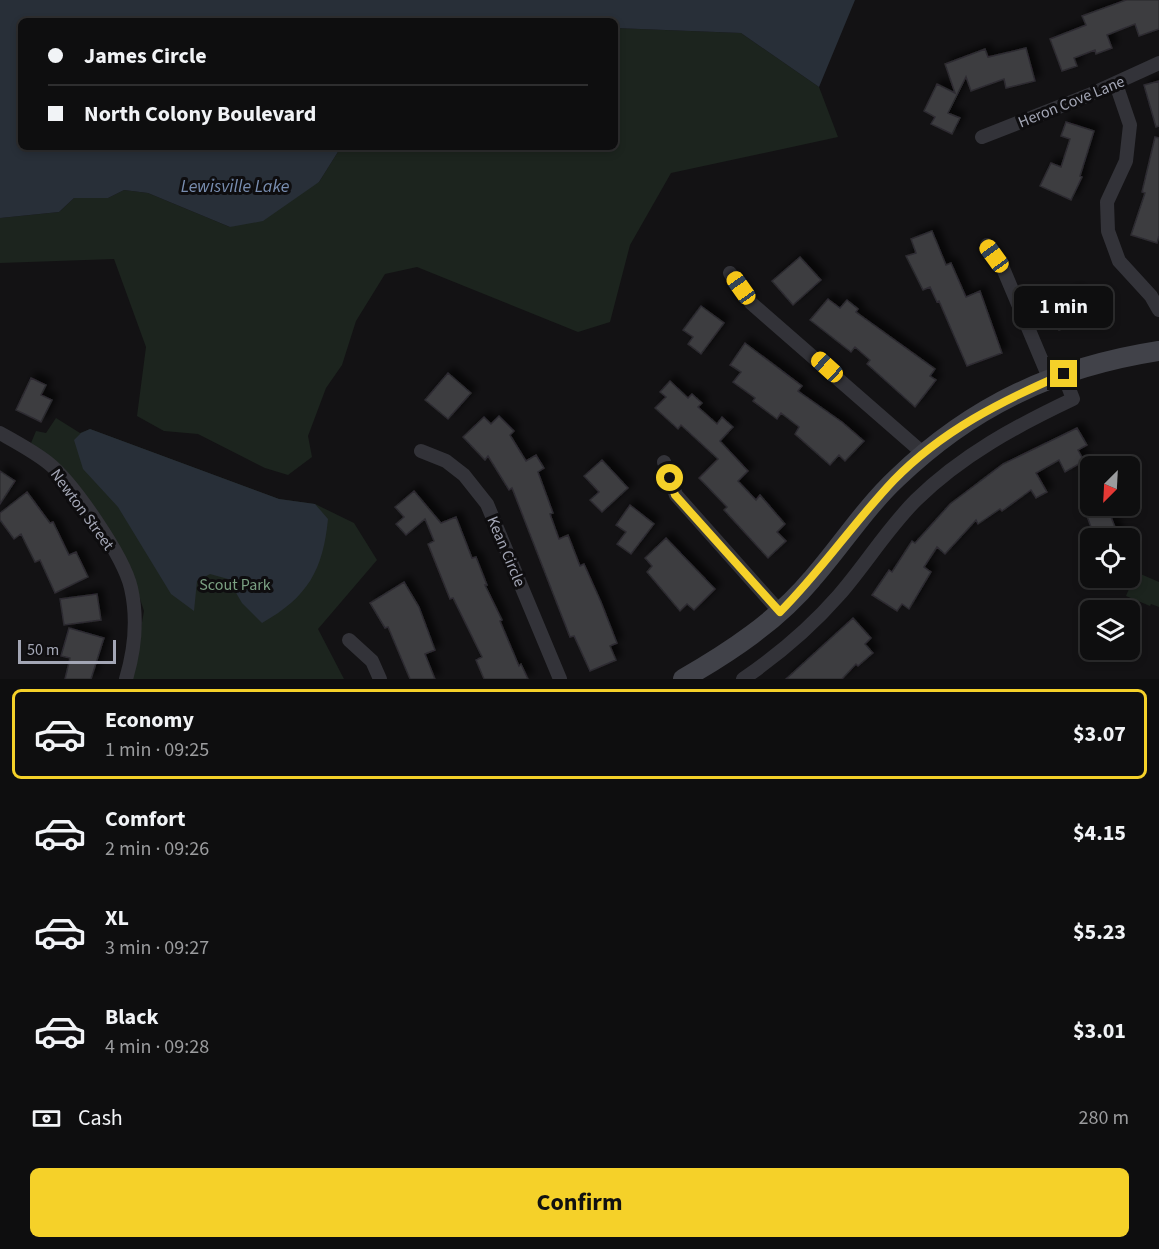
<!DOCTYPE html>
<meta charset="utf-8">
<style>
:root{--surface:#0e0e0f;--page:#1c1c1d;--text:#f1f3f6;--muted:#9b9c9e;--line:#2e2e2f;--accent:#f5d129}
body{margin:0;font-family:"Source Sans 3",sans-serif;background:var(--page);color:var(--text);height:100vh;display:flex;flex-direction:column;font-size:22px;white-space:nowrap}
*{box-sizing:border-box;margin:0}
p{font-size:20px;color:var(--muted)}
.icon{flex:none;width:33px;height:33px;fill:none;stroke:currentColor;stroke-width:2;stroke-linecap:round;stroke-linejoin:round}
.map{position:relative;height:679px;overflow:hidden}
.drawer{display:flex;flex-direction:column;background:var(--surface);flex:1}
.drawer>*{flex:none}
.guide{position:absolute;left:18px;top:18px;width:600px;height:132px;border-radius:9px;box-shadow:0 3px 9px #0003,0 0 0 2px var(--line);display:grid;align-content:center;height:132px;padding:0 30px;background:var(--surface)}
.needle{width:39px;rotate:204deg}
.fabs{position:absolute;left:1080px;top:456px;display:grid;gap:12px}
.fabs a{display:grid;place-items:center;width:60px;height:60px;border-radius:9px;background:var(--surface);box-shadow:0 3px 9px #0003,0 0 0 2px var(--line);font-size:30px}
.scale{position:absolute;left:18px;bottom:15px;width:98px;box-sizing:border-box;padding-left:6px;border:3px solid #a3a6b5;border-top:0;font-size:16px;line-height:21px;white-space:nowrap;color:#a3a6b5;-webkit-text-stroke:4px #0e0d0f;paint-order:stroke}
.end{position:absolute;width:27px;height:27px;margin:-14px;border:8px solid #f5d129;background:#111;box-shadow:0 0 0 3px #111}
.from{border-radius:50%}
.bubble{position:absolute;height:42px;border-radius:9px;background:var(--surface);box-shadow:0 3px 9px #0003,0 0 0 2px var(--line);font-size:20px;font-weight:700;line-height:42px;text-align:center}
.car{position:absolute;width:18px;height:36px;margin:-18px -9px;border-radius:8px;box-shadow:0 0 4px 2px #0007;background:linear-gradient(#f5c518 24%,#345 0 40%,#f5c518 0 76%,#345 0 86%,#f5c518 0)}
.guide b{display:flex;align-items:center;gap:21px;height:57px;font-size:22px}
.guide b+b{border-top:2px solid var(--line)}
.guide i{width:15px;height:15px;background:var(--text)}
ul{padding:10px 0 0;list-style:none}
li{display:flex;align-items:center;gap:18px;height:90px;margin:0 12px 9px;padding:0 18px;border:3px solid transparent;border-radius:9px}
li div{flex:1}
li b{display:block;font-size:22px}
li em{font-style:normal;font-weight:700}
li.active{border-color:var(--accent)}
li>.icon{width:54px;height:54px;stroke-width:1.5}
.pay{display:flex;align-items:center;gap:15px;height:66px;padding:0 30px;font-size:22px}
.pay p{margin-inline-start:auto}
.action{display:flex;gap:12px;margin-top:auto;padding:12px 30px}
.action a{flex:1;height:69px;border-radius:9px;background:var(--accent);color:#111;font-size:24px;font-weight:700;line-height:69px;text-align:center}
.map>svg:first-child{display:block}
.green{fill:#1c241e}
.water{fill:#282f38}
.building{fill:#3c3c41;stroke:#2d2c30;stroke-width:1.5;filter:url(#shadow)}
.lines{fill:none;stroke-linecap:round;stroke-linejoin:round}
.street{stroke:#333339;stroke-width:14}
.secondary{stroke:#414249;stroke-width:20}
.route{stroke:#f5d129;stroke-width:8}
.labels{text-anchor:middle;stroke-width:6;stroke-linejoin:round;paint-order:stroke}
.street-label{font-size:16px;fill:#a3a6b5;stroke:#0e0d0f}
.park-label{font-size:16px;fill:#7aa082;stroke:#0e0d0f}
.water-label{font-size:18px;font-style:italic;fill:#798eb1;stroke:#0e0d0f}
</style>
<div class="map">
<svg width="1159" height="679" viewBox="0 0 1159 679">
<defs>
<filter id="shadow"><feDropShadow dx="5.5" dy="-5.5" stdDeviation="3" flood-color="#0009"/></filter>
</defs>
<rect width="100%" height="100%" fill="#131214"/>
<path class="green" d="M 615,28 L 741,33 L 819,87 L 838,137 L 671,173 L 630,245 L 610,322 L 578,332 L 417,267 L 385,274 L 356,321 L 342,365 L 326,388 L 308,436 L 312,457 L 288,475 L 265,468 L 198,434 L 164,431 L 137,416 L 146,347 L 114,259 L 0,263 L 0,218 L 59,212 L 74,198 L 108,198 L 124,190 L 148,193 L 230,227 L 319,182 L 341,147 L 615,147 Z
M 56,418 L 80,433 L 90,429 L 279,499 L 315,504 L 354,523 L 377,560 L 318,629 L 344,679 L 132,679 L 144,611 L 130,568 L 56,464 L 31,443 L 36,431 L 46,433 Z
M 1136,572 L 1159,582 L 1159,607 L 1151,604 L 1150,606 L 1126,596 Z"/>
<path class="water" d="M 0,0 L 855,0 L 819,87 L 741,33 L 615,28 L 615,21 L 21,21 L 21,147 L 341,147 L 319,182 L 263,221 L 230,227 L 148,193 L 124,190 L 108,198 L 74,198 L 59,212 L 0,218 Z
M 90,429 L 279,499 L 315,504 L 328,519 C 323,570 308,597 262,623 L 242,603 L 228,579 L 210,574 L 197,581 L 194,611 L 171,594 L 118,507 L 83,469 L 74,440 L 81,433 Z"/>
<path class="building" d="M 1126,0 L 1159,0 L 1159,29 L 1139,36 L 1135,24 L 1107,35 L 1112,48 L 1096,54 L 1095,50 L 1074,58 L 1077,66 L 1062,71 L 1050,39 L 1086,25 L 1082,16 Z
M 1026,48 L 1035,81 L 1006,88 L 1004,79 L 971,91 L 966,77 L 948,113 L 960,118 L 952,134 L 931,124 L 935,117 L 924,111 L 937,84 L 955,93 L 945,64 L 985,49 L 988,57 Z
M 1159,81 L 1159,126 L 1156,127 L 1144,85 Z
M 1066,122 L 1094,131 L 1080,176 L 1082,177 L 1071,200 L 1040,186 L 1051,163 L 1061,167 L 1070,139 L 1061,136 Z
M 1155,137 L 1159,138 L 1159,236 L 1157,243 L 1131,235 L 1145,193 L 1142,192 Z
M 932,231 L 946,265 L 951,263 L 966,297 L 980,291 L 1002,353 L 967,366 L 939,301 L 937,302 L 930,287 L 923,290 L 906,256 L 916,253 L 911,239 Z
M 800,257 L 821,280 L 793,305 L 772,281 Z
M 1077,291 L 1080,299 L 1089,295 L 1097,316 L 1059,330 L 1048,302 Z
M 828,299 L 840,308 L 847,300 L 858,309 L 856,312 L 935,369 L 930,376 L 936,380 L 915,407 L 867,364 L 870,360 L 855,347 L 851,352 L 810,320 Z
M 701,306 L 724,323 L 701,354 L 688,344 L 693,337 L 683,330 Z
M 745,343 L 802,386 L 798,391 L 842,422 L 864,441 L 845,461 L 839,455 L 830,465 L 795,434 L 799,427 L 781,413 L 777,419 L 753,401 L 755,398 L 733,382 L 741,372 L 730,365 Z
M 448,373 L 471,393 L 448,419 L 425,400 Z
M 31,378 L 46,385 L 41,395 L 52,400 L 41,422 L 16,410 Z
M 670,381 L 688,398 L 692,394 L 702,403 L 698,407 L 717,424 L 722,417 L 733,427 L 720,441 L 748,471 L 738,481 L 756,500 L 760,495 L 785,524 L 777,532 L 786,541 L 768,558 L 724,510 L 727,507 L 699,478 L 718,459 L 681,425 L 678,429 L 655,408 L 666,397 L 660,392 Z
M 499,416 L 514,431 L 510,435 L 526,461 L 536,455 L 544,468 L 538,472 L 553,513 L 550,514 L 559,539 L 568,535 L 580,566 L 584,564 L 601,602 L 617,643 L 610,646 L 616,660 L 590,671 L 574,636 L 570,637 L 512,488 L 509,490 L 488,456 L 485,460 L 463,437 L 484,417 L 491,424 Z
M 1077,428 L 1087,445 L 1078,450 L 1084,461 L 1065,472 L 1059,460 L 1036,473 L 1047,492 L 1036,498 L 1031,490 L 1002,511 L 1000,509 L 978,524 L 976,520 L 945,554 L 937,547 L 924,567 L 931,572 L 909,609 L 902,604 L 897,611 L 872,595 L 889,570 L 892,572 L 912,541 L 915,543 L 950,504 L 1003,464 Z
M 602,460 L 628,488 L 602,512 L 590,500 L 599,492 L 584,476 Z
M 0,471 L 15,481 L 0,504 Z
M 414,491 L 441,523 L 456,517 L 472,558 L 476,557 L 487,585 L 485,585 L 502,620 L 500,621 L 519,666 L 521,664 L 528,679 L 484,679 L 476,660 L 482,657 L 453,598 L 450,599 L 428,544 L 434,541 L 425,519 L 406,535 L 396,524 L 404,517 L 395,507 Z
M 27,492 L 50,523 L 53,522 L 69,555 L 76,552 L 88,577 L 55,593 L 40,560 L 35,562 L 21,534 L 14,539 L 0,520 L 0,513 Z
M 630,505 L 654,524 L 631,554 L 617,544 L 626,532 L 616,525 Z
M 1092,506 L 1107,506 L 1119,538 L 1095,538 L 1084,508 Z
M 666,538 L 715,589 L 694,610 L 687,604 L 680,611 L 647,572 L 652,566 L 645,558 Z
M 404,582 L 419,607 L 435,650 L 425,654 L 435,679 L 410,679 L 388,627 L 385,628 L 370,603 Z
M 97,594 L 101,620 L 64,625 L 60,599 Z
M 853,618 L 871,638 L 865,644 L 873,653 L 858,666 L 856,664 L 842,679 L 786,679 Z
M 69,628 L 104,638 L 91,679 L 65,679 L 70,658 L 61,656 Z"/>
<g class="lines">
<path class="street" d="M 1116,84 L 1130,125 L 1126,161 L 1107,202 L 1108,231 L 1119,261 L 1151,296 L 1159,310
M 982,137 L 1089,95 L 1159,63
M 987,245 L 1002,266 L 1050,380
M 730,273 L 751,303 L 924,454
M 0,433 C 16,442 33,451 47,462 C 73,482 124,557 131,588 C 138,619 135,649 126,679
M 421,451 L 446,461 L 464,475 L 487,504 L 560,679
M 664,462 L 676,495 L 780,612
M 349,640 L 372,661 L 380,679
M 743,679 C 778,655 811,627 839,595 C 866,564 887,529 916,500 C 962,455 1016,426 1073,399 L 1063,373"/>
<path class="secondary" d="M 683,679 C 730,652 777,621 812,579 C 841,546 865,508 897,478 C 973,405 1056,367 1159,351"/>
</g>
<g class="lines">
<path class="route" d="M 670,478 L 675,495 L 780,612 C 821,571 854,522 894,480 C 942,431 1001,401 1064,374"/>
</g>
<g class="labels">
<g class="street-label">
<text transform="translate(1071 101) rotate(-22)" y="6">Heron Cove Lane</text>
<text transform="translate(83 509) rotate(54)" y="6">Newton Street</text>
<text transform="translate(507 551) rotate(67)" y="6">Kean Circle</text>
</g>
<g class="park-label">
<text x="235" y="590">Scout Park</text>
</g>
<g class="water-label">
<text x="235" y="192">Lewisville Lake</text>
</g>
</g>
</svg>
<div class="fabs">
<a><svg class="needle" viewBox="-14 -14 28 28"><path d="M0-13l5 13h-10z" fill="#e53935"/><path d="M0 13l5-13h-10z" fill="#9b9c9e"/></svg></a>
<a><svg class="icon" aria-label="locate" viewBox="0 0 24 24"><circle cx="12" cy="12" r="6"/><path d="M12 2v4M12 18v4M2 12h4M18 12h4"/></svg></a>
<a><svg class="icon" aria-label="layers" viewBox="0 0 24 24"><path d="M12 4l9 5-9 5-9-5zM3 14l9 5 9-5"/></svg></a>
</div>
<div class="scale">50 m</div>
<i class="end from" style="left:670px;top:478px"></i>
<i class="end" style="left:1064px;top:374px"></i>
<div class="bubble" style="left:1014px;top:286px;width:99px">1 min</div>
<i class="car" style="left:994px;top:256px;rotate:324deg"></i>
<i class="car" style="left:741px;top:288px;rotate:325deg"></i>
<i class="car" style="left:827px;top:367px;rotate:312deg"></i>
<div class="guide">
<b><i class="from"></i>James Circle</b>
<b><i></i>North Colony Boulevard</b>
</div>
</div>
<section class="drawer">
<ul>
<li class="active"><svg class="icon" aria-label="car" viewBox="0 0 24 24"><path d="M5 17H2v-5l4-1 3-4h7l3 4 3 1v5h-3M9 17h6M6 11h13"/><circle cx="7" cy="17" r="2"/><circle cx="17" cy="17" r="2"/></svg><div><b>Economy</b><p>1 min · 09:25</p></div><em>$3.07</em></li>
<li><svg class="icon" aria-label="car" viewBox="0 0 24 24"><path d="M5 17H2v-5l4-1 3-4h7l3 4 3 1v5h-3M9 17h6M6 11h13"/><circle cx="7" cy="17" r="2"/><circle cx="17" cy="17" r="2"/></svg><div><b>Comfort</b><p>2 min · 09:26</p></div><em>$4.15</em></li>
<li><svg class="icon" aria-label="car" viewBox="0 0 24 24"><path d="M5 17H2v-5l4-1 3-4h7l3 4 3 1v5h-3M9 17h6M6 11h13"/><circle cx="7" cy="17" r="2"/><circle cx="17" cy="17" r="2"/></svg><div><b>XL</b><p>3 min · 09:27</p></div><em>$5.23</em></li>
<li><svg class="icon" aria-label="car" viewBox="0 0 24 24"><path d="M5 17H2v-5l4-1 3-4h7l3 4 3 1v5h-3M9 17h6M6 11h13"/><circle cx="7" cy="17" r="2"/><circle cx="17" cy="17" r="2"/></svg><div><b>Black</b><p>4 min · 09:28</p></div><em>$3.01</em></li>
</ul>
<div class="pay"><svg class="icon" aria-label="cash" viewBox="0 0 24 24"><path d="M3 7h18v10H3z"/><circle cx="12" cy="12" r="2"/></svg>Cash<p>280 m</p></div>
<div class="action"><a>Confirm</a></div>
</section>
